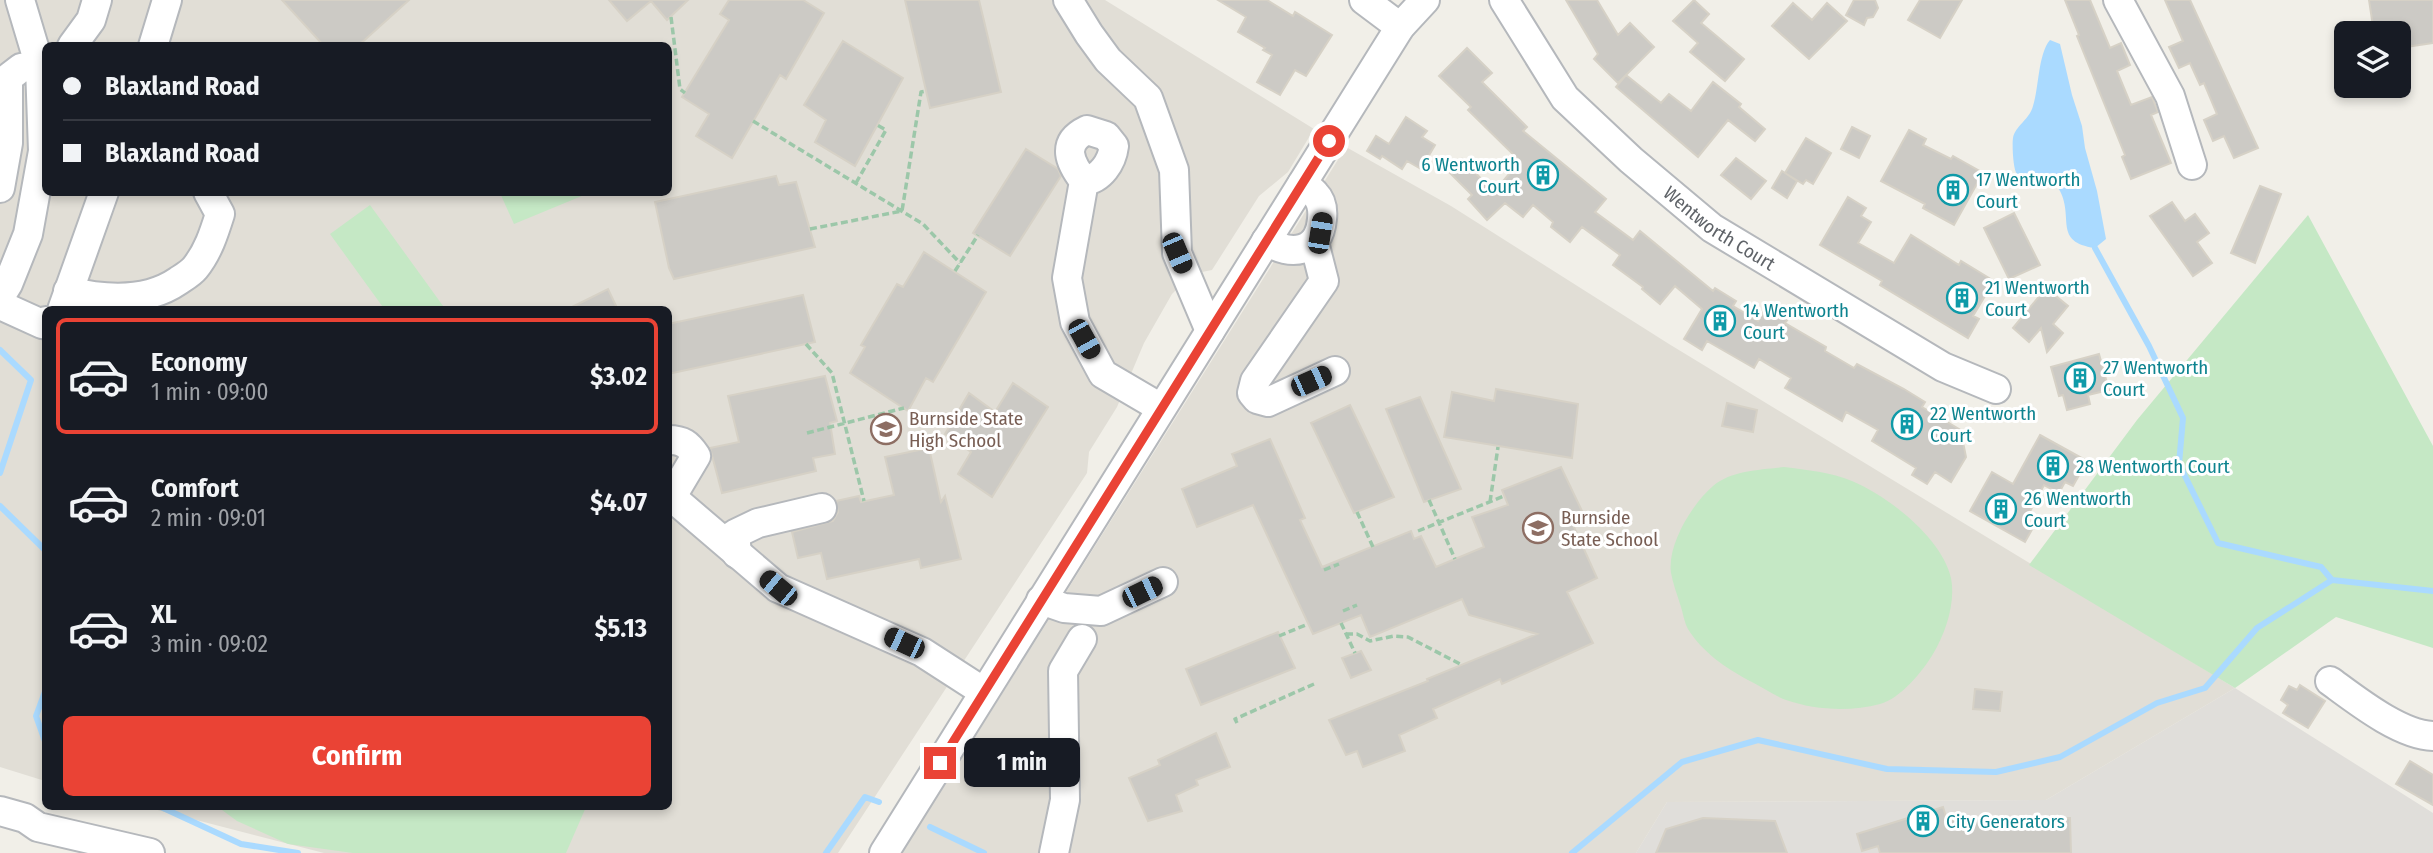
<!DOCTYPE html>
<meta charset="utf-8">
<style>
:root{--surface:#171b24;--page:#242831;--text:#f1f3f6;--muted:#9ea1a6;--line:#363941;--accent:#ea4335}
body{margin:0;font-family:"Fira Sans Condensed",sans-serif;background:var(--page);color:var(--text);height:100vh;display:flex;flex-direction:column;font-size:26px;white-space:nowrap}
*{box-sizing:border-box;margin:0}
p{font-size:23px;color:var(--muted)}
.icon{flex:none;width:38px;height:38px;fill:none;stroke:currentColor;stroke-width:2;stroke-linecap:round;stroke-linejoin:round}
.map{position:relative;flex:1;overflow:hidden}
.side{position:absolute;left:42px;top:306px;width:630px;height:504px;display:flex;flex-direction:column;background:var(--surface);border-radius:10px;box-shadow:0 4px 10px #0003}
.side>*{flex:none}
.hud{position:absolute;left:42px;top:42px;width:630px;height:154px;border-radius:10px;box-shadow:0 4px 10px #0003;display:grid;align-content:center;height:154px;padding:0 21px;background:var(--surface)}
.fabs{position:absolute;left:2334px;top:21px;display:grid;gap:14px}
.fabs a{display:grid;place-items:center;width:77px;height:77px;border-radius:10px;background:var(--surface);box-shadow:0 4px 10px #0003;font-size:35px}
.end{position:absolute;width:32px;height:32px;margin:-16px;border:9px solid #ea4335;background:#fff;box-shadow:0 0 0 4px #fff}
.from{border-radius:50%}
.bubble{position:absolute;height:49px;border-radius:10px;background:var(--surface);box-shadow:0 4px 10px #0003;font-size:23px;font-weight:700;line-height:49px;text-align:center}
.car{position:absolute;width:21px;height:42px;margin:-21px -10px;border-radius:9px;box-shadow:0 0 5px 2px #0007;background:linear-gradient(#222 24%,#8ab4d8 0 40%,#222 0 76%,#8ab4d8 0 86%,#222 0)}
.hud b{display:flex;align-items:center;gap:24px;height:66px;font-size:26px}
.hud b+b{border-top:2px solid var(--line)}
.hud i{width:18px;height:18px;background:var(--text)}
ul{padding:12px 0 0;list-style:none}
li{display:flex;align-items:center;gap:21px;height:116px;margin:0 14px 10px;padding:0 7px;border:4px solid transparent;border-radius:10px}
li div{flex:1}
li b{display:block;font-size:26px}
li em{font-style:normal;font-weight:700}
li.current{border-color:var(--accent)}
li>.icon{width:63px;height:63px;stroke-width:1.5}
.action{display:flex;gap:14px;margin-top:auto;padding:14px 21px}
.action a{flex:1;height:80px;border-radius:10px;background:var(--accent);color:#fff;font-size:28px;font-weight:700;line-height:80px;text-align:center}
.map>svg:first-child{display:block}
.industrial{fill:#e0deda}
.education{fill:#e1ded6;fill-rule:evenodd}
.green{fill:#c5e8c5}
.water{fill:#aadaff}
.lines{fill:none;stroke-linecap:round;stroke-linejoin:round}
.stream{stroke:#aadaff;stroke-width:6}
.building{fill:#cccac5;stroke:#d6d1c6;stroke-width:2}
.minor-casing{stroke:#b5b8bc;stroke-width:32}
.path{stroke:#9cc7a9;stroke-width:3.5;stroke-dasharray:7 3.5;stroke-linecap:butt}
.minor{stroke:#fff;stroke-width:28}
.route{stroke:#ea4335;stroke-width:9}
.labels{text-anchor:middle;stroke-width:6;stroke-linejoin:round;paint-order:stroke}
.culture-label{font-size:19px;fill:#0d838f;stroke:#fff;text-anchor:start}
.street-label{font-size:19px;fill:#5f6368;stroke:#fff}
.education-label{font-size:19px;fill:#785e54;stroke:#fff;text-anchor:start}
</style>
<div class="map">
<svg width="2433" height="853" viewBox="0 0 2433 853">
<rect width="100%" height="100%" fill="#f1efe8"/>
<path class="industrial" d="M 2235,688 L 2433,813 L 2433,853 L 1636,853 L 1667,802 L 2046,800 Z"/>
<path class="education" d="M 0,0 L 1105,0 L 1314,129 L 1288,172 L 1259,196 L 1212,270 L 1192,274 L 1172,294 L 1144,343 L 1117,407 L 1089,452 L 1087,473 L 838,853 L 324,853 L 146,807 L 668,807 L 668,310 L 46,310 L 45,781 L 0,767 ZM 46,46 L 668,46 L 668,192 L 46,192 Z
M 1346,147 L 1451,206 L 1669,344 L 2235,688 L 2046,800 L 1667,802 L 1636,853 L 902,853 Z"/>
<path class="green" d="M 500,193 L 589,193 L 514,224 Z
M 370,205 L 446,310 L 385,310 L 330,234 Z
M 2308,215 L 2433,446 L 2433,648 L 2336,617 L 2235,688 L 2029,565 L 2137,420 Z
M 1784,467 C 1807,470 1831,472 1852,481 C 1888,496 1942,538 1951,578 C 1956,603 1945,634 1933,654 C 1923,671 1900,699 1880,704 C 1850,712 1815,710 1786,700 C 1773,695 1761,686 1748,680 C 1726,668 1702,652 1688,629 C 1684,622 1683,612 1680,604 C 1677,594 1673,584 1671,573 C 1667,545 1692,504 1713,486 C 1732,470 1761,470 1784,467 Z
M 218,807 L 586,807 L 566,853 L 353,853 L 288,844 L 237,821 Z"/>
<path class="water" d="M 2050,40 L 2060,44 L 2072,95 L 2082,126 L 2085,148 L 2097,191 L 2106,239 L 2095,248 C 2053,242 2074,218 2060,191 C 2050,173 2029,188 2017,174 C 2013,170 2012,144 2013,138 C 2015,126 2030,119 2033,106 C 2039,88 2038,54 2050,40 Z"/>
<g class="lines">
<path class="stream" d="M 2095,248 L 2149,346 L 2183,418 L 2179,464 L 2218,543 L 2321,567 L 2332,580
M 0,350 L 31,380 L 0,473
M 0,506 L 46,551
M 46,689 L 36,716 L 46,744
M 161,807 L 241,844 L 298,853
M 930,827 L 984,853
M 826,853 L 865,797 L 879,802
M 1572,853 L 1682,762 L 1758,740 L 1887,769 L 1996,772 L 2060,757 L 2157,703 L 2205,688 L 2257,628 L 2332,580 L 2433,591"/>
</g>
<path class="building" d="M 282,0 L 409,0 L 358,46 L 324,46 Z
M 609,0 L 688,0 L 667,20 L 651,1 L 627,21 Z
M 729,0 L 803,0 L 824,13 L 786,79 L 780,75 L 732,158 L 696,136 L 709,114 L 682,97 L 729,20 L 720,14 Z
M 905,0 L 979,0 L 1001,92 L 930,108 Z
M 1218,0 L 1267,0 L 1293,16 L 1295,12 L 1332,35 L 1306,76 L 1295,70 L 1280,95 L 1257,82 L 1272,55 L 1263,50 L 1265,48 L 1238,32 L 1246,17 Z
M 1566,0 L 1597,0 L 1618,35 L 1630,23 L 1654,47 L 1618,83 L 1594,59 L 1598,54 Z
M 1694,0 L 1709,14 L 1701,23 L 1744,59 L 1725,81 L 1690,52 L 1698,43 L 1673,21 Z
M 1854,0 L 1875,0 L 1878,8 L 1873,17 L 1867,18 L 1864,25 L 1846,15 Z
M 1920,0 L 1962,0 L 1940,38 L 1908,20 Z
M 2065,0 L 2090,0 L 2110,48 L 2121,43 L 2130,65 L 2117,71 L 2131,105 L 2152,97 L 2158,112 L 2151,115 L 2171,163 L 2131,179 L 2122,157 L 2125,155 L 2077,36 L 2079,35 Z
M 2165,0 L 2190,0 L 2258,148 L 2234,158 L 2224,136 L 2213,141 L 2204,120 L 2217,114 L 2204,83 L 2200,85 L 2190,63 L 2179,68 L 2169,47 L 2183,41 Z
M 2369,0 L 2433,0 L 2433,43 L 2399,48 L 2399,33 L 2374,33 Z
M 1793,3 L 1812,20 L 1827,3 L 1847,21 L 1809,59 L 1772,26 Z
M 843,41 L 903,78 L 855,166 L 815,142 L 826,120 L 804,105 Z
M 1467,48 L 1492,73 L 1482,82 L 1527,127 L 1523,131 L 1606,199 L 1595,212 L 1633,240 L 1640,231 L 1713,291 L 1715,288 L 1736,301 L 1733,306 L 1758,321 L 1767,306 L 1788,319 L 1785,323 L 1826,347 L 1825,351 L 1854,368 L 1857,364 L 1904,389 L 1925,402 L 1922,407 L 1964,432 L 1963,442 L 1966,457 L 1951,482 L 1935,472 L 1927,484 L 1912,475 L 1916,468 L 1872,441 L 1878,430 L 1846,412 L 1842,421 L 1785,388 L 1791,378 L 1759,359 L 1754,368 L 1707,341 L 1702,350 L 1684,339 L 1702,309 L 1675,286 L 1660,304 L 1642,289 L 1643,287 L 1613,265 L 1620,255 L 1582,227 L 1570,242 L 1551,227 L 1553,222 L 1533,205 L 1523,217 L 1505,203 L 1487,220 L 1468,199 L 1472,195 L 1449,172 L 1462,159 L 1494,192 L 1520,161 L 1468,110 L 1471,107 L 1439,76 Z
M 1626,75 L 1661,103 L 1669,94 L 1691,111 L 1713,82 L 1741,104 L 1739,107 L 1765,129 L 1755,141 L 1728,120 L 1698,157 L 1616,87 Z
M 1406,117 L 1427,131 L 1422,137 L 1435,145 L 1421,169 L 1407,161 L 1402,169 L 1382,156 L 1380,159 L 1367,151 L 1376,136 L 1389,144 Z
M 1852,127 L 1870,136 L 1859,158 L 1841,149 Z
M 1909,130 L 1926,139 L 1923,145 L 1951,159 L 1953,156 L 1983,173 L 1954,225 L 1923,208 L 1925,204 L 1881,181 Z
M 1806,138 L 1831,153 L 1813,184 L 1806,180 L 1803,184 L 1785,173 Z
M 1026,149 L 1058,169 L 1061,176 L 1010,256 L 973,233 Z
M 1736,158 L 1766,181 L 1751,199 L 1721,175 Z
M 1782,171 L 1797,181 L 1787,198 L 1772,188 Z
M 776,176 L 779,185 L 796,182 L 815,247 L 674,279 L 669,268 L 655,202 Z
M 2260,186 L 2281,194 L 2255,263 L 2231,253 Z
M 1848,197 L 1866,208 L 1861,216 L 1871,222 L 1858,243 L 1894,263 L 1911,235 L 1959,265 L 1961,261 L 1994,281 L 1973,316 L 1979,319 L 1968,338 L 1880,285 L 1882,281 L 1820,245 Z
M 2172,202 L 2185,221 L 2195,214 L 2209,233 L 2197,242 L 2212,263 L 2193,276 L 2150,216 Z
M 2014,213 L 2040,265 L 2009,279 L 1984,228 Z
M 924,252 L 986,292 L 933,382 L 926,378 L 908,411 L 850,373 L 865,347 L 861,345 L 897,284 L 903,287 Z
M 2046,288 L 2068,306 L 2053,324 L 2063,333 L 2047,352 L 2041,328 L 2029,342 L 2013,328 Z
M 608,289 L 618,310 L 566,310 Z
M 803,295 L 815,342 L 668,374 L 668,324 Z
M 2099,354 L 2109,390 L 2088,395 L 2090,404 L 2067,410 L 2063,395 L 2059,396 L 2051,367 Z
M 825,376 L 837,421 L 830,423 L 835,454 L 813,458 L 816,471 L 722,493 L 710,448 L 739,442 L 728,396 Z
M 1013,383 L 1048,407 L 992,497 L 958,474 L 971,452 L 945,434 L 969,393 L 995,412 Z
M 1496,389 L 1578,404 L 1572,458 L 1444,437 L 1452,392 L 1494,401 Z
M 1420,397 L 1461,489 L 1424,502 L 1386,409 Z
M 1727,403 L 1757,410 L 1753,432 L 1722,426 Z
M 1350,405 L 1394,497 L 1354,513 L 1311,423 Z
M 2040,435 L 2087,461 L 2073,486 L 2065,482 L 2059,493 L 2044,485 L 2025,521 L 2034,526 L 2025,542 L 1970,511 L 1992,472 L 2013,484 Z
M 1270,439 L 1305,518 L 1300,520 L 1322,567 L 1411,531 L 1414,539 L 1421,536 L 1436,567 L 1455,559 L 1484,547 L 1472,517 L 1508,505 L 1502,490 L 1561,467 L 1582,511 L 1569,516 L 1597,578 L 1567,592 L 1593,643 L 1502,684 L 1500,679 L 1433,709 L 1437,718 L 1399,735 L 1405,751 L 1363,767 L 1357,751 L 1346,755 L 1329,720 L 1428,681 L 1427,679 L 1537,634 L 1469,615 L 1462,599 L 1370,637 L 1361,615 L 1313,634 L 1253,505 L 1197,527 L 1182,489 L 1237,466 L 1232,454 Z
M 929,448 L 941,502 L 945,496 L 961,559 L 921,568 L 919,559 L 827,579 L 821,553 L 798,558 L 792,532 L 833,521 L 838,512 L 836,501 L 859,496 L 861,502 L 894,495 L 885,457 Z
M 1278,632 L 1295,668 L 1201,705 L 1186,669 Z
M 1361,651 L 1371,670 L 1351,678 L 1342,658 Z
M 2300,685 L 2325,701 L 2308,728 L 2283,713 L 2288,705 L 2281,700 L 2289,686 L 2297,690 Z
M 1975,689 L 2002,692 L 2000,711 L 1973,709 Z
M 1216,733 L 1230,767 L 1196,780 L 1198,785 L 1176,795 L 1182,811 L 1148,821 L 1129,778 L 1160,765 L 1158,760 Z
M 2410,761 L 2433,775 L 2433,805 L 2396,784 Z
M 1943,807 L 1947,820 L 2070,818 L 2071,853 L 1880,853 L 1878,846 L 1862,851 L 1857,834 Z
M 1703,818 L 1775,821 L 1787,853 L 1656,853 L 1666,829 Z"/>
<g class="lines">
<g class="minor-casing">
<g id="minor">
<path d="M 1068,0 L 1089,34 L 1108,60 L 1148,98 L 1174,170 L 1177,253 L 1210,331"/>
<path d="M 1364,0 L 1400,27"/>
<path id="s1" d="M 1504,0 L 1565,98 L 1631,160 L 1712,228 L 1943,367 L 1996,389"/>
<path d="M 2118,0 L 2170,96 L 2192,165"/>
<path d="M 72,46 L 91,20 L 97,0"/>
<path d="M 153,46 L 167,0"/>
<path d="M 1084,181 C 1101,179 1112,162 1114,146 L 1106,136 L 1087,130 C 1060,143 1070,163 1084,181 L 1067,278 L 1075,322 L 1103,374 L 1161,408"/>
<path d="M 0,188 L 8,143 L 8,78 L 21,68 L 46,65"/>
<path d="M 1266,241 C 1291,256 1319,254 1322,219 C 1323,210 1322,201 1315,194 C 1312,190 1306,187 1302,184"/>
<path d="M 1314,242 L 1324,281 L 1255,381 L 1252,393 L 1257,399 L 1268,402 L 1335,371"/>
<path d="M 68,291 C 105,300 146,303 178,281 C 184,277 191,273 195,268 C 208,252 214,233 220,214 L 208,192"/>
<path d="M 0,297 L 8,284 L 28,234 L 43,151 L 40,67 L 20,0"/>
<path d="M 0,305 L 42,324 L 46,321"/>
<path d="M 62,310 L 104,192"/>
<path d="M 668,440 C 683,440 688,444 696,456 L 671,498"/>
<path d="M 668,494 L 778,588 L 922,652 L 984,692"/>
<path d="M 737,554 L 735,534 L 758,523 L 822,508"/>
<path d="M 1041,600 L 1064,608 L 1101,611 L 1163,582"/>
<path d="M 2330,681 C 2356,700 2400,735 2433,736"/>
<path d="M 0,811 L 25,818 L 38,827 L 150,853"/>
<path d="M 884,853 L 1400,27 L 1425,0"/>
<path d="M 1054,853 L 1065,800 L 1063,671 L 1082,639"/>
</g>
</g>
<path class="path" d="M 671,17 L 680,89 L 685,93
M 753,121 L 923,224 L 960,263
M 856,183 L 886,130 L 877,125
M 810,229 L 902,211 L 921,92 L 926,91
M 955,271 L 978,235
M 806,344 L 832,373 L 864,501
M 807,433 L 904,408
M 1429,500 L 1455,559
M 1490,502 L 1498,447
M 1357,512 L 1373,547
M 1418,531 L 1504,496
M 1324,570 L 1339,564
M 1343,611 L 1357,605
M 1341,623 L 1355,653
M 1346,634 L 1357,634 L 1370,641 L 1394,636 L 1408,637 L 1462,665
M 1279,636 L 1308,624
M 1237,723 L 1235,719 L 1314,684"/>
<use href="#minor" class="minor"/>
</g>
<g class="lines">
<path class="route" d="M 940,763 L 1329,141"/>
</g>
<defs>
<g id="building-ring" transform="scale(1.575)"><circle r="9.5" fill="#fff" stroke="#0f9aa8" stroke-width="1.5"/><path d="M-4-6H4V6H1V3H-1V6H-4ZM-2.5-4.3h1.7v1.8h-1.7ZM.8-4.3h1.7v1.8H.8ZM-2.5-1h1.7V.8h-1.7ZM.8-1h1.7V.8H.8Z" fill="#0f9aa8"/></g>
<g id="school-ring" transform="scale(1.575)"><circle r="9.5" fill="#fff" stroke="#8d6e63" stroke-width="1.5"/><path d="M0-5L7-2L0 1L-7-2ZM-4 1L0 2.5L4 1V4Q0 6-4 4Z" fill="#8d6e63"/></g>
</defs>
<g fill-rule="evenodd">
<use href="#building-ring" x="1543" y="175"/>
<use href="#building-ring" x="1953" y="190"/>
<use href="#building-ring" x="1962" y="298"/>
<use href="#building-ring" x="1720" y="321"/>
<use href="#building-ring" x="2080" y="378"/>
<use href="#building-ring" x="1907" y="424"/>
<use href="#school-ring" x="886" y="429"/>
<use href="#building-ring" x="2053" y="466"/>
<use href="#building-ring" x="2001" y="509"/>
<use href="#school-ring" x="1538" y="528"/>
<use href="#building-ring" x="1923" y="821"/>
</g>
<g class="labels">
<g class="culture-label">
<text x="1520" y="171" text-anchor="end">6 Wentworth<tspan x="1520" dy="22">Court</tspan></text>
<text x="1976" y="186">17 Wentworth<tspan x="1976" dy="22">Court</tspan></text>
<text x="1985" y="294">21 Wentworth<tspan x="1985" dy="22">Court</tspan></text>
<text x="1743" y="317">14 Wentworth<tspan x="1743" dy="22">Court</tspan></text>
<text x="2103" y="374">27 Wentworth<tspan x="2103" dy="22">Court</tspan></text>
<text x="1930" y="420">22 Wentworth<tspan x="1930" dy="22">Court</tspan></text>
<text x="2076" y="473">28 Wentworth Court</text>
<text x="2024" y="505">26 Wentworth<tspan x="2024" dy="22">Court</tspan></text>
<text x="1946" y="828">City Generators</text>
</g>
<g class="street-label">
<text dy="7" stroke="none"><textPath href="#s1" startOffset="318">Wentworth Court</textPath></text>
</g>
<g class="education-label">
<text x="909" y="425">Burnside State<tspan x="909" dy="22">High School</tspan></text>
<text x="1561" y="524">Burnside<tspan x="1561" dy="22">State School</tspan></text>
</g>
</g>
</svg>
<div class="fabs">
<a><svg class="icon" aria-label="layers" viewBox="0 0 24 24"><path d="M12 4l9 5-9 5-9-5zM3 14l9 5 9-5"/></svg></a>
</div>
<i class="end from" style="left:1329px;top:141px"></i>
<i class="end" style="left:940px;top:763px"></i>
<div class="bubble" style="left:964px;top:738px;width:116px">1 min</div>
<i class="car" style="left:1320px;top:233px;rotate:9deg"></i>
<i class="car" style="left:1177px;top:253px;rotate:157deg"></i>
<i class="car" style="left:1084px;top:339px;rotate:151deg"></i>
<i class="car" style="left:1311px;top:381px;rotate:66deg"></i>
<i class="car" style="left:778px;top:588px;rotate:310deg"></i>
<i class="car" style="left:1142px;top:592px;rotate:64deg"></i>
<i class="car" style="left:904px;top:643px;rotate:295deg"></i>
<div class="hud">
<b><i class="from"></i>Blaxland Road</b>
<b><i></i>Blaxland Road</b>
</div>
<section class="side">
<ul>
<li class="current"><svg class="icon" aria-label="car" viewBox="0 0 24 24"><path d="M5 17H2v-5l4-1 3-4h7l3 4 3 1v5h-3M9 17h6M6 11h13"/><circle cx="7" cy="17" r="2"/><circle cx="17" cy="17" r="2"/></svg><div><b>Economy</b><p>1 min · 09:00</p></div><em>$3.02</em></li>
<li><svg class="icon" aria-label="car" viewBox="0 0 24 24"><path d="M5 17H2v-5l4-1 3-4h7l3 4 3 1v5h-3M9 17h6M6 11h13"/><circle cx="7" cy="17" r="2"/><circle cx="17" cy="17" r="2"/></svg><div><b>Comfort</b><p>2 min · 09:01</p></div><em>$4.07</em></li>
<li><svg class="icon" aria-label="car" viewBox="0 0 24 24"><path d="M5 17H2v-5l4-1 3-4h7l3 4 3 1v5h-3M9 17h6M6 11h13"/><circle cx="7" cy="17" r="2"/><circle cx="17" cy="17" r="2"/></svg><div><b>XL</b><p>3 min · 09:02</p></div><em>$5.13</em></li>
</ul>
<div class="action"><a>Confirm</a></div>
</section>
</div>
